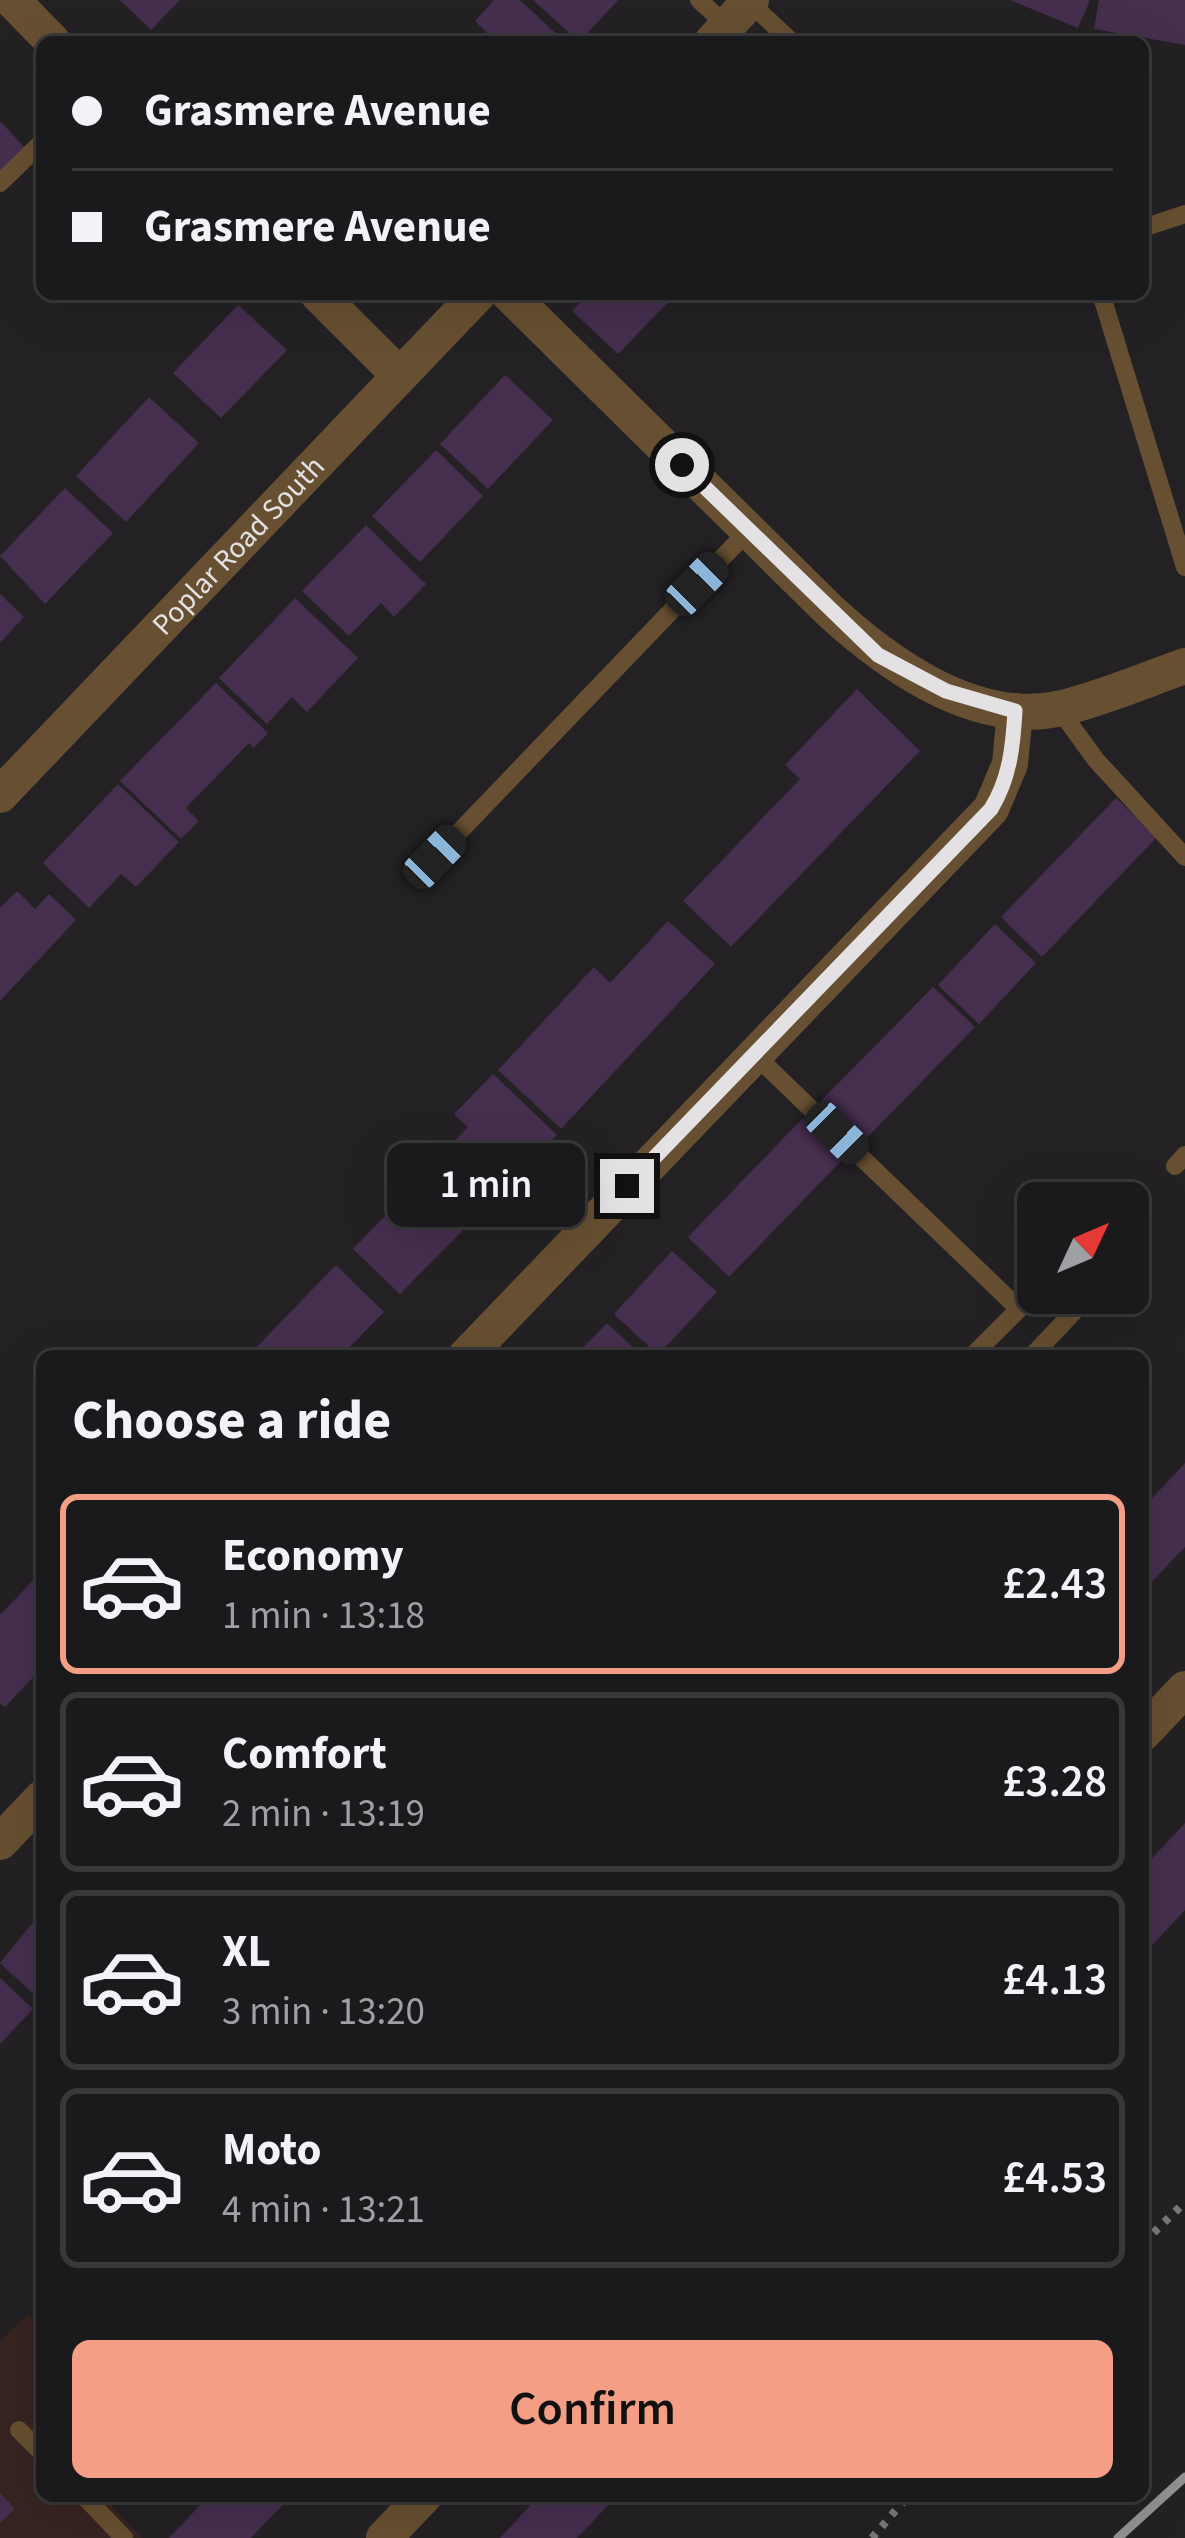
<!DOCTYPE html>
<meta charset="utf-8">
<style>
:root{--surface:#1a191b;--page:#232224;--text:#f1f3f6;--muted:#9fa0a3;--line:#38383a;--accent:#f49e86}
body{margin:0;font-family:"Source Sans 3",sans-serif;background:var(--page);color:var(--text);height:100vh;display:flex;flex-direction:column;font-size:45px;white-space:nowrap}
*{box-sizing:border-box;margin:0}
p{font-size:39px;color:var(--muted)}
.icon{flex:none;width:66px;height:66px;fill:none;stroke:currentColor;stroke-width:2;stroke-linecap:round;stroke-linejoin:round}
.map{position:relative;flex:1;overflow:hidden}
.side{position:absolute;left:36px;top:1350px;width:1113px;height:1152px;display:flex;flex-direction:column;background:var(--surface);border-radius:18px;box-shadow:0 12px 48px #0002,0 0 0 3px var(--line)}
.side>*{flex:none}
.hud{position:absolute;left:36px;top:36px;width:1113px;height:264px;border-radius:18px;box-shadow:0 12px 48px #0002,0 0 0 3px var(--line);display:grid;align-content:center;height:264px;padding:0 36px;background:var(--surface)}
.needle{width:78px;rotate:46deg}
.controls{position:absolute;left:1017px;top:1182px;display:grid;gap:24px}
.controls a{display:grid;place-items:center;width:132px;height:132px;border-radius:18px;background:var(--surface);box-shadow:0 12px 48px #0002,0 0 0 3px var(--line);font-size:60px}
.end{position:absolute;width:54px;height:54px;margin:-27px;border:15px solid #e3e1e3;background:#111;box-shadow:0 0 0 6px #111}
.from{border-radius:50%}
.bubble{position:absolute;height:84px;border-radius:18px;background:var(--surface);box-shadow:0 12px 48px #0002,0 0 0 3px var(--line);font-size:39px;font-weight:600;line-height:84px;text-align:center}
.car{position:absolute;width:36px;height:72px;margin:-36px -18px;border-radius:15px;box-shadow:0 0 9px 3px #0007;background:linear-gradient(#222 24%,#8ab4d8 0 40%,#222 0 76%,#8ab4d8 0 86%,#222 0)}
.hud b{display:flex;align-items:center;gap:42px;height:114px;font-size:45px}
.hud b+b{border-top:3px solid var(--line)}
.hud i{width:30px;height:30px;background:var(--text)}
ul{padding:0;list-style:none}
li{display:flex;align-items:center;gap:36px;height:180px;margin:0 24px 18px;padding:0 12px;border:6px solid var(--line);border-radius:18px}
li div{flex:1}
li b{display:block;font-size:45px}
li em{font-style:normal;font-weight:600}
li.on{border-color:var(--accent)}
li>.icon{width:108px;height:108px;stroke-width:1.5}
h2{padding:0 36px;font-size:54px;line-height:144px}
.button{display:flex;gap:24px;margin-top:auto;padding:24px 36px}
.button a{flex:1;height:138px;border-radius:18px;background:var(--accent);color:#111;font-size:48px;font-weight:600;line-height:138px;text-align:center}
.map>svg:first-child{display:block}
.commercial{fill:#372420}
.building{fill:#462e4f}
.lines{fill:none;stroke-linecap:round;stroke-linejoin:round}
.path{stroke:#7b797b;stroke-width:8;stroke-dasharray:6 9;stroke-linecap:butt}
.service{stroke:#675031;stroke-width:18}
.minor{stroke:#675031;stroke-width:36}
.rail{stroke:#929092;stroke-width:9}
.route{stroke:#e3e1e3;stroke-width:15}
.labels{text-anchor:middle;stroke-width:12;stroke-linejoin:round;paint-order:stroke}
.street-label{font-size:30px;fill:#e3e1e3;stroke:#1a181b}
</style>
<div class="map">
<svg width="1185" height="2538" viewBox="0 0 1185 2538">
<rect width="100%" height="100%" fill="#232124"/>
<path class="commercial" d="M 27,2314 L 42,2329 L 42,2496 L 103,2496 L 142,2538 L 0,2538 L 0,2342 Z"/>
<path class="building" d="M 120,0 L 180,0 L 151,30 Z
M 494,0 L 520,0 L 565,42 L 487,42 L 491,37 L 475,21 Z
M 533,0 L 618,0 L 579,42 Z
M 1010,0 L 1090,0 L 1078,28 Z
M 1099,0 L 1185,0 L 1185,45 L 1094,29 Z
M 0,121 L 25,148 L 0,172 Z
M 589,294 L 676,294 L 618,354 L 572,311 Z
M 238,305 L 287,350 L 221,418 L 173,373 Z
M 505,375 L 553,420 L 488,489 L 440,444 Z
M 149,397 L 199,443 L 126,522 L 76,476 Z
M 436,450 L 483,496 L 420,562 L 372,516 Z
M 65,488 L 113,533 L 45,604 L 0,556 Z
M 366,525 L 426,584 L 394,617 L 381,603 L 349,636 L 302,591 Z
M 0,594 L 24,617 L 0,643 Z
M 295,598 L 358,658 L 307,712 L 292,697 L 267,724 L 219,678 Z
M 216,683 L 268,733 L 254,748 L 249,743 L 186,808 L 199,821 L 181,839 L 120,781 Z
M 857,689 L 920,751 L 731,947 L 683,901 L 800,779 L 785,765 Z
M 118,784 L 179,842 L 136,887 L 121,874 L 89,908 L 43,863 Z
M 1116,798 L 1157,837 L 1042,957 L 1001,917 Z
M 17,891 L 35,909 L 49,894 L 76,920 L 0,1001 L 0,908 Z
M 668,921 L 715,964 L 561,1129 L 498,1070 L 594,967 L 610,983 Z
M 995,924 L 1036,963 L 979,1024 L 938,985 Z
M 933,987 L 975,1027 L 858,1147 L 816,1106 Z
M 493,1074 L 557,1135 L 490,1206 L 438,1158 L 468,1127 L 454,1114 Z
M 803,1118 L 844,1158 L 729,1277 L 688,1237 Z
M 415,1185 L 462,1231 L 400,1294 L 353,1249 Z
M 672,1251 L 717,1292 L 658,1355 L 614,1314 Z
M 336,1265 L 384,1312 L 341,1356 L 248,1356 Z
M 607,1323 L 642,1356 L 575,1356 Z
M 1185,1463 L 1185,1547 L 1143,1591 L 1143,1508 Z
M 42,1571 L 42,1668 L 5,1707 L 0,1703 L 0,1615 Z
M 1185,1823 L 1185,1910 L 1143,1955 L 1143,1868 Z
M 42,1911 L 42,2002 L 0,1963 Z
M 0,1978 L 33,2009 L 0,2044 Z
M 0,2493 L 15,2509 L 0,2523 Z
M 209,2496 L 291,2496 L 251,2538 L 169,2538 Z
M 539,2496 L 617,2496 L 577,2538 L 500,2538 Z"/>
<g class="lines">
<path class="path" d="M 1143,2243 L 1185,2202
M 872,2538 L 908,2496"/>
<path class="service" d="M 699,0 L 727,26
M 749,2 L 792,42
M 0,183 L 42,142
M 1143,228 L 1185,214
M 1103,300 L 1185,567
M 1059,709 L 1096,760 L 1185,857
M 435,857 L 748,531
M 753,1053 L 1019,1309
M 1175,1166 L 1185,1155
M 972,1356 L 1038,1290
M 1032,1356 L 1082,1303
M 19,2430 L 42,2453
M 84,2496 L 124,2538"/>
<g class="minor">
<path d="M 12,0 L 53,42"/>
<path d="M 712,42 L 751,0"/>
<path d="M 318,294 L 399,375"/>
<path d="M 509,294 L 830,611 C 889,665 976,728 1062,708 C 1103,698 1145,680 1185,666"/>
<path id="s1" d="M 0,795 L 478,294"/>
<path d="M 466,1356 L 991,809 L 1010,764 L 1015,711"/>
<path d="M 1143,1733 L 1185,1689"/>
<path d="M 0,1842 L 42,1798"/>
<path d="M 384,2538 L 424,2496"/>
</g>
<path class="rail" d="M 1118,2538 L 1185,2477"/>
</g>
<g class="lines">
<path class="route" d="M 627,1186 L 991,809 C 1010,778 1013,746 1015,711 L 946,691 L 878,655 L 682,465"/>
</g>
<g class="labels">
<g class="street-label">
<text dy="10" stroke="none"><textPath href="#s1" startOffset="345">Poplar Road South</textPath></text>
</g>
</g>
</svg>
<div class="controls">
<a><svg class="needle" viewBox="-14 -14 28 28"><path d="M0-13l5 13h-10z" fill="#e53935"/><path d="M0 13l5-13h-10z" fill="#9fa0a3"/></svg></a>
</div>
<i class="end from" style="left:682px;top:465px"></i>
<i class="end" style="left:627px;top:1186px"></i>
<div class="bubble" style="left:387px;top:1143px;width:198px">1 min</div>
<i class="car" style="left:697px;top:584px;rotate:44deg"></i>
<i class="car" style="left:435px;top:857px;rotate:44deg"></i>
<i class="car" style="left:837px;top:1133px;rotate:134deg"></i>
<div class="hud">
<b><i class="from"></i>Grasmere Avenue</b>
<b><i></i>Grasmere Avenue</b>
</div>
<section class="side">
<h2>Choose a ride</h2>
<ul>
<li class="on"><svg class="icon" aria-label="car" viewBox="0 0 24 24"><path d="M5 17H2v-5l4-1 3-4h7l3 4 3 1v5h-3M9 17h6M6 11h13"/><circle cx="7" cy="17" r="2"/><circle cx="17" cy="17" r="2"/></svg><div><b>Economy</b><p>1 min · 13:18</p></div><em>£2.43</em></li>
<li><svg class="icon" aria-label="car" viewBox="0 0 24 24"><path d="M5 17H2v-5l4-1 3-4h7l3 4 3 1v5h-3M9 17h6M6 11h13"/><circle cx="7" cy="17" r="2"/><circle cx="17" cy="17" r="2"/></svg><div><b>Comfort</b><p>2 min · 13:19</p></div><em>£3.28</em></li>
<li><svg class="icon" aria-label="car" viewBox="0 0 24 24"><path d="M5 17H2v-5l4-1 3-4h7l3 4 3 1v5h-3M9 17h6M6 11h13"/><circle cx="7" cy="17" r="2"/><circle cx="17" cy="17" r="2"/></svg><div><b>XL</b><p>3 min · 13:20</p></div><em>£4.13</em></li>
<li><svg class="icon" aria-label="car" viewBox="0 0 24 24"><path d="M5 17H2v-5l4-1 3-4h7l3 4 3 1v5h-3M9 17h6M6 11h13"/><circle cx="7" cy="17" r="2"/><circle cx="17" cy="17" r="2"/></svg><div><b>Moto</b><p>4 min · 13:21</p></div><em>£4.53</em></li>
</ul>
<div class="button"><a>Confirm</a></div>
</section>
</div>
